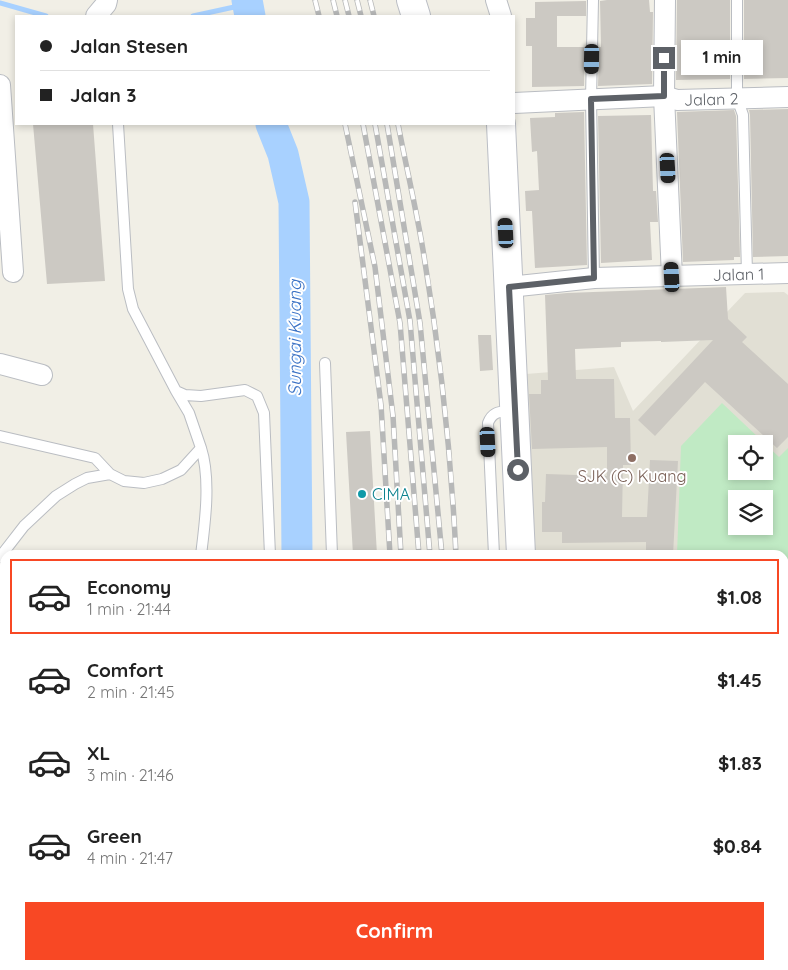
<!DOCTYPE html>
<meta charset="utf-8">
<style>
:root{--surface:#fff;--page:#f2f2f2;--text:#222;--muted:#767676;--line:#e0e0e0;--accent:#f84824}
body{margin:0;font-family:Quicksand,sans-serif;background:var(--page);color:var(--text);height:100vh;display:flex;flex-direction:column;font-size:19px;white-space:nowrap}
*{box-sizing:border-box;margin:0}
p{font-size:16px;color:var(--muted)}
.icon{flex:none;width:28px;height:28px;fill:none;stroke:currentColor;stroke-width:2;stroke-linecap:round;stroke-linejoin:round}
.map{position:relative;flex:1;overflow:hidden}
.details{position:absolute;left:0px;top:550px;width:789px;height:420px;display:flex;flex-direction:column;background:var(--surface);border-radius:15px 15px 0 0;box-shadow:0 2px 8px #0003}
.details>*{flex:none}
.top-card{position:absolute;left:15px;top:15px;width:500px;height:110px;border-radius:0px;box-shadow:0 2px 8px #0003;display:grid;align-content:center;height:110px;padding:0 25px;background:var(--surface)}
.buttons{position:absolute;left:728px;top:435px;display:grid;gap:10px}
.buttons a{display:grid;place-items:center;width:45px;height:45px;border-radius:0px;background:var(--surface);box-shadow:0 2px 8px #0003;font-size:25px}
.end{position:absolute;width:22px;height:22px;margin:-11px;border:6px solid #5d6167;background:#fff;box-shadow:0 0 0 2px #fff}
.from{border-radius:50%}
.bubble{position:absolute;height:35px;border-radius:0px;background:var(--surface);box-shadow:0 2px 8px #0003;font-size:16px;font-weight:700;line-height:35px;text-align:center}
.car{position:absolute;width:15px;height:30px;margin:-15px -8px;border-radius:6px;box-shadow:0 0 4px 1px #0007;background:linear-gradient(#222 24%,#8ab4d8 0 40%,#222 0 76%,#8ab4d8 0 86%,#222 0)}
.top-card b{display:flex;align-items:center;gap:18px;height:48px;font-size:19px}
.top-card b+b{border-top:1px solid var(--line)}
.top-card i{width:12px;height:12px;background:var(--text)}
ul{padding:9px 0 0;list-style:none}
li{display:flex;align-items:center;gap:15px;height:75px;margin:0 10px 8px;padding:0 15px;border:2px solid transparent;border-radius:0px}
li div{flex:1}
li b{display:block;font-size:19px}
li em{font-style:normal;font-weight:700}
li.active{border-color:var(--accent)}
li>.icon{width:45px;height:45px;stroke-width:1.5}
.button{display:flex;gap:10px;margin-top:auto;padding:10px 25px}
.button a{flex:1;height:58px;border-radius:0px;background:var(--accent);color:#fff;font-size:20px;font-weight:700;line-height:58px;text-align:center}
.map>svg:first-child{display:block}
.education{fill:#e1dfd4;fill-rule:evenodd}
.green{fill:#c0eac4;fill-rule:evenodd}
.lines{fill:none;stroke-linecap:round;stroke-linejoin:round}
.stream{stroke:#a8d1ff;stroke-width:5}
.river{stroke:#a8d1ff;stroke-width:31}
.building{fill:#ccc9c3}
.service-casing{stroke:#babdc2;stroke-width:12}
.minor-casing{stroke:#babdc2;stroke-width:22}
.secondary-casing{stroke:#bbbec5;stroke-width:30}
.service{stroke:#fff;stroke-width:10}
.minor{stroke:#fff;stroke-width:20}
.secondary{stroke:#fff;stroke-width:28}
.rail-casing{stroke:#b7b8b8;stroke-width:5.5}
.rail{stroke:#fff;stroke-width:4;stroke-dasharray:11;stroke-linecap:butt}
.route{stroke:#5d6167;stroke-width:6}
.education-dot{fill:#8d6e63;stroke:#fff;stroke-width:2}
.culture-dot{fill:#0f9aa8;stroke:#fff;stroke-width:2}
.labels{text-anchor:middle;stroke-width:4;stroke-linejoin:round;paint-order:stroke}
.street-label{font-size:16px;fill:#5d6167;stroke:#fff}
.education-label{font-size:16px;fill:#785e54;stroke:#fff}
.culture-label{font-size:16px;fill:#0d838f;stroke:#fff;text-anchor:start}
.water-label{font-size:18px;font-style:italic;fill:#3c73c5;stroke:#fff}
</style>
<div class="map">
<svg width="788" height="970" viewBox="0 0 788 970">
<rect width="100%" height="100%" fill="#f1efe6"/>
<path class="education" d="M 784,292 L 788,295 L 788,623 L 784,631 L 784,555 L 531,555 L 526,374 L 614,367 L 633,411 L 745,293 ZM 736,444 L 764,444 L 764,471 L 736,471 ZM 736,499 L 764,499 L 764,526 L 736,526 Z"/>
<path class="green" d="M 722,403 L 779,457 L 788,448 L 788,611 L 784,619 L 784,555 L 677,555 L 681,446 ZM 736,444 L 764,444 L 764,471 L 736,471 ZM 736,499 L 764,499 L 764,526 L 736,526 Z"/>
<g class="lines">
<path class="stream" d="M 0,3 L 46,16
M 193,16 L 248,4"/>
<path class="river" d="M 247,0 L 250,16
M 271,124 L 283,154 L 294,202 L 297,555
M 289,970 L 290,965"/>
</g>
<path class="building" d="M 607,0 L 649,0 L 650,12 L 653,12 L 652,84 L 598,86 L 599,47 L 601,47 L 600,1 Z
M 677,0 L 730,0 L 730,79 L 676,80 Z
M 744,0 L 788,0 L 788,78 L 744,79 Z
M 586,1 L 586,16 L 557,16 L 557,47 L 585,47 L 584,86 L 532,87 L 532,46 L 526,46 L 526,18 L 535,18 L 535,2 Z
M 788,109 L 788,256 L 753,257 L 750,115 L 749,110 Z
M 734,110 L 736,116 L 740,257 L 734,257 L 734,260 L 683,262 L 677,112 Z
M 584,112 L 587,265 L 535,268 L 532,211 L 526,211 L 525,191 L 539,190 L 537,151 L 532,152 L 530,118 L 555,117 L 555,113 Z
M 651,115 L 653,191 L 656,191 L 658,222 L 650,222 L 652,260 L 601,263 L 598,116 Z
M 33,124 L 93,124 L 105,281 L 47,284 Z
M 726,287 L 728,319 L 747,337 L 742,342 L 788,384 L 788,437 L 777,448 L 705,382 L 655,436 L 638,420 L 713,340 L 661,342 L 661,341 L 621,342 L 621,347 L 575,349 L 576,379 L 614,379 L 615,418 L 630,418 L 631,465 L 623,465 L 622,517 L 647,517 L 650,460 L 678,461 L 673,555 L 646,555 L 646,542 L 562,543 L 562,532 L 542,532 L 542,502 L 545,502 L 546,474 L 607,476 L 607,447 L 532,449 L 529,394 L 541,394 L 541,380 L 548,380 L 545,295 L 567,293 Z
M 478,335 L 491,335 L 493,370 L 480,371 Z
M 370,431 L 377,555 L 353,555 L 346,432 Z"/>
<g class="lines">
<g class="service-casing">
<path id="service" d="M 593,0 L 591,99 L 594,278
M 737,0 L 737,98 L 743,115 L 747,274
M 325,363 L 332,555
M 176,391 L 185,395 L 201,396 L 245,390 L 257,396 L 264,413 L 270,555
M 0,436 L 95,458 L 110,474 L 124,481 L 144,483 L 162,479 L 181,470 L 201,448 L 189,413 L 176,391 L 133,309 L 128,289 L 118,124
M 201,448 C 211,479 205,523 201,555
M 494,555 L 488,423 C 493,410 502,412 514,410
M 0,557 L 24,526 L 56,496 L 75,484 L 87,478 L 110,474
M 0,704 L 5,705
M 200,970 L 204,965
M 322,970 L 323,965
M 364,970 L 364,965
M 514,970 L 514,965
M 752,970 L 752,965"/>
</g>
<g class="minor-casing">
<g id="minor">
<path d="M 496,0 L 501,16"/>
<path d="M 665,0 L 664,96 L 672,277"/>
<path d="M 96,16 L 106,4 L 107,0"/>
<path d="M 0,85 L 13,272"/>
<path id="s1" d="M 514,103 L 664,96 L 677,100 L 788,97"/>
<path id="s2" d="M 509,287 L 594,278 L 788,273"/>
<path d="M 0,364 L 42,375"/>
</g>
</g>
<g class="secondary-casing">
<path id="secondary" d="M 411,0 L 416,16
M 501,124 L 521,555
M 657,965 L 664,970"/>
</g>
<use href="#service" class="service"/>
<use href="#minor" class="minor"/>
<use href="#secondary" class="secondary"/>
<g class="rail-casing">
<path id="rail" d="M 315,0 L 319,16
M 333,0 L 337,16
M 345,0 L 349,16
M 357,0 L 361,16
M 370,0 L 374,16
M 345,124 L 375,267 L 393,416 L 401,555
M 363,124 L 400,323 L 419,555
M 375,124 L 410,321 L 430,555
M 387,124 L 420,323 L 442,555
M 398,124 C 406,166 416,208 423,250 C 440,351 451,453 456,555
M 355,202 L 381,405 L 390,555
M 385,970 L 386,965
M 394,970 L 395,965
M 413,970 L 413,965
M 425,970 L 425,965
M 436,970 L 436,965
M 448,970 L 448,965"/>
</g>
<use href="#rail" class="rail"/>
</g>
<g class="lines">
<path class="route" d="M 518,470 L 509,287 L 594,278 L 591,99 L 664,96 L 664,58"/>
</g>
<circle class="education-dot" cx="632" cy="458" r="5"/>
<circle class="culture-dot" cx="362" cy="494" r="5"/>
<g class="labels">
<g class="street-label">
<text dy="6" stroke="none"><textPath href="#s1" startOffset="198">Jalan 2</textPath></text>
<text dy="6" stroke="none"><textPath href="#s2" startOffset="230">Jalan 1</textPath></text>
</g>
<g class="education-label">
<text x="632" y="482">SJK (C) Kuang</text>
</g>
<g class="culture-label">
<text x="372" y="500">CIMA</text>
</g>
<g class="water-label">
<text transform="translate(295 338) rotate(-90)" y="6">Sungai Kuang</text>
</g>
</g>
</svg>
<div class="buttons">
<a><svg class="icon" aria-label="locate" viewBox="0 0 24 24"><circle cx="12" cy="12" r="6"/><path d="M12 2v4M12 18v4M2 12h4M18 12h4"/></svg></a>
<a><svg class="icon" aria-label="layers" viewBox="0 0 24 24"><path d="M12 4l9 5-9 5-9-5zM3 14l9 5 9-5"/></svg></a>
</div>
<i class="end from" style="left:518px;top:470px"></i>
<i class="end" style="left:664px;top:58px"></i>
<div class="bubble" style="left:681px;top:40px;width:82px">1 min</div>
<i class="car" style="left:592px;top:59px;rotate:181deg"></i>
<i class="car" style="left:668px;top:168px;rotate:177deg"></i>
<i class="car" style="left:506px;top:233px;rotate:357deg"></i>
<i class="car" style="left:672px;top:277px;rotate:357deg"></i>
<i class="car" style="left:488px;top:442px;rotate:177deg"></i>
<div class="top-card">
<b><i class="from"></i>Jalan Stesen</b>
<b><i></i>Jalan 3</b>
</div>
<section class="details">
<ul>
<li class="active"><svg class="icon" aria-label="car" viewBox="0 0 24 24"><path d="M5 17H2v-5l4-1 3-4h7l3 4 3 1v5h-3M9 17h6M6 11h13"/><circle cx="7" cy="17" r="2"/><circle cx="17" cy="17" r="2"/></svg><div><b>Economy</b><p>1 min · 21:44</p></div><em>$1.08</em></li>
<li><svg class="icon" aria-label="car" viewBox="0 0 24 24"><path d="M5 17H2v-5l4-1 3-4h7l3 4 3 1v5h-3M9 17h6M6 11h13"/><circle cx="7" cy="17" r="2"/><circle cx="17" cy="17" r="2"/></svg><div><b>Comfort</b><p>2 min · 21:45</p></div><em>$1.45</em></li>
<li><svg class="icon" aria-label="car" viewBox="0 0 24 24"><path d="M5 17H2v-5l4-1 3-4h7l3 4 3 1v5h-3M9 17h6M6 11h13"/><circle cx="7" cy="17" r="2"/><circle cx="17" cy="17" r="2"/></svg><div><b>XL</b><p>3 min · 21:46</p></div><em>$1.83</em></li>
<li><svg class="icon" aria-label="car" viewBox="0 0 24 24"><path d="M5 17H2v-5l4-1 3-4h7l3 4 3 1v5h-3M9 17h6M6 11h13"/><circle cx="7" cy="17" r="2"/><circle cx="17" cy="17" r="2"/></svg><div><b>Green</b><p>4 min · 21:47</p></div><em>$0.84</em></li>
</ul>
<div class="button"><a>Confirm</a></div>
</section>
</div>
